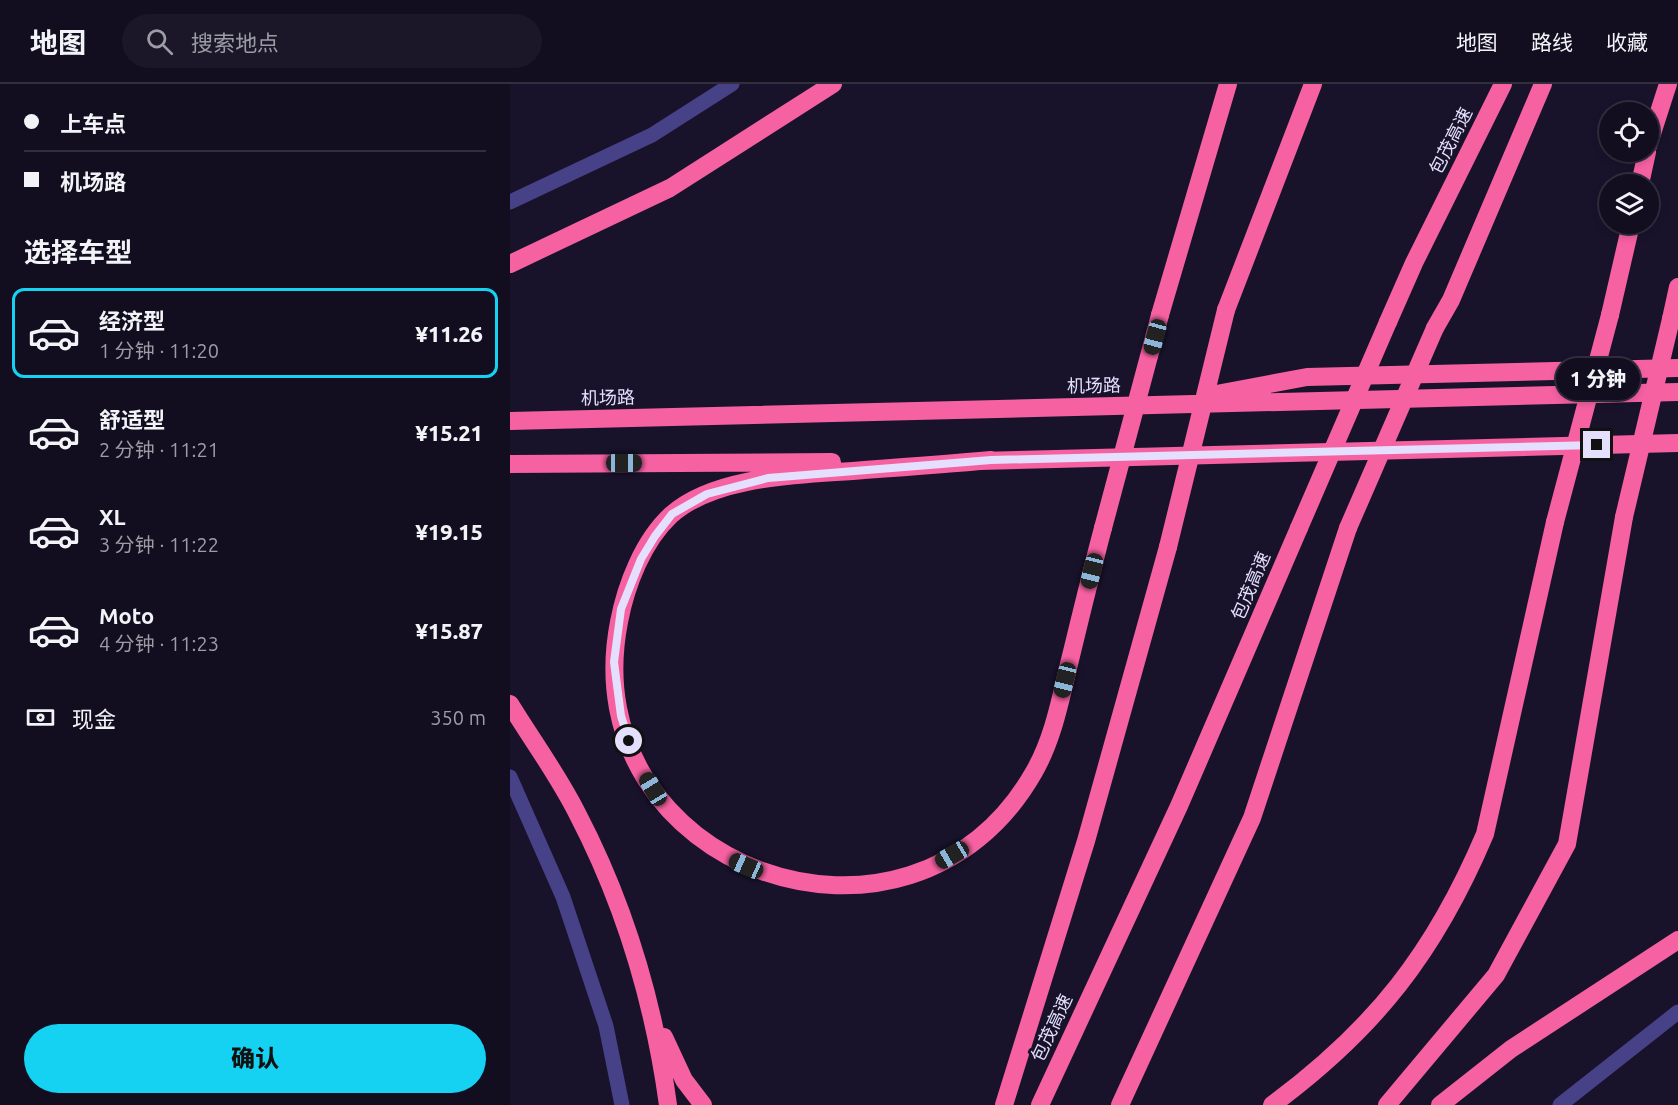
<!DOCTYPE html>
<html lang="zh">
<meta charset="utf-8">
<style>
:root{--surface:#120e20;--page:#1b1729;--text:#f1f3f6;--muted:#9c9ca5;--line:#312e3e;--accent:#16d2f2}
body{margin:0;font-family:Ubuntu,"Noto Sans SC",sans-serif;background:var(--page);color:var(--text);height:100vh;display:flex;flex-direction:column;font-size:22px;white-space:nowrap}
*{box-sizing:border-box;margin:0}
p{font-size:20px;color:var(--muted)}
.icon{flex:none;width:33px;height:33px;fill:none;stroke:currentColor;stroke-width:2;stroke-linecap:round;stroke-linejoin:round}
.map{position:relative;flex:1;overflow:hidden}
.sheet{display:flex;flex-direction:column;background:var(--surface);width:510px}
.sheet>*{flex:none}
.top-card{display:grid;align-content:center;height:132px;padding:0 24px;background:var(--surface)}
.tools{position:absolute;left:1089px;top:18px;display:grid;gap:12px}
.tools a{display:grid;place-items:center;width:60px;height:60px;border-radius:50%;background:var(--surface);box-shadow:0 3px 9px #0003,0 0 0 2px var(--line);font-size:30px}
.end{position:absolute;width:27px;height:27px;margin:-14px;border:8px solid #e4dffd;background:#111;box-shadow:0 0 0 3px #111}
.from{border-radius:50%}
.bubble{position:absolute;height:42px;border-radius:21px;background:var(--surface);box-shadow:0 3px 9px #0003,0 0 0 2px var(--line);font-size:20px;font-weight:800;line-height:42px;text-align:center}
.car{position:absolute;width:18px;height:36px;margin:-18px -9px;border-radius:8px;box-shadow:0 0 4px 2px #0007;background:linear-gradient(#222 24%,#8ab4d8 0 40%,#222 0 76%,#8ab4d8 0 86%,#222 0)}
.top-card b{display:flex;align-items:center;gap:21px;height:57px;font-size:22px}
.top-card b+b{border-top:2px solid var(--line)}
.top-card i{width:15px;height:15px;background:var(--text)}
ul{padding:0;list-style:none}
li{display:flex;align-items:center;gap:18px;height:90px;margin:0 12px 9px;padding:0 12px;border:3px solid transparent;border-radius:12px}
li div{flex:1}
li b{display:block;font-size:22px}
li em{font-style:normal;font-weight:800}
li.selected{border-color:var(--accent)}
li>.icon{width:54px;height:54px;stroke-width:1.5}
h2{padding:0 24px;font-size:27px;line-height:72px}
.pay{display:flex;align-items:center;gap:15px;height:66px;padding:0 24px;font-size:22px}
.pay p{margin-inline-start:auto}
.button{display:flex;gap:12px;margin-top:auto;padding:12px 24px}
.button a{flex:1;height:69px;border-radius:36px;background:var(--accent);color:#111;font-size:24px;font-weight:800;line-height:69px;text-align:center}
header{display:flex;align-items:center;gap:36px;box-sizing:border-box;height:84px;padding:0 30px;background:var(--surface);border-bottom:2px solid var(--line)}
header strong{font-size:28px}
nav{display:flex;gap:33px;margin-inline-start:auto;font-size:21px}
.search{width:420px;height:54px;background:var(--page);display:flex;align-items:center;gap:15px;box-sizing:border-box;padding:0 21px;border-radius:33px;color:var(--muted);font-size:22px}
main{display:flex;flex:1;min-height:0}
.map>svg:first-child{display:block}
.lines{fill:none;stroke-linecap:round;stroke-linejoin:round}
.street{stroke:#474187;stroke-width:15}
.highway{stroke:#f661a2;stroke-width:18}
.highway-bridge{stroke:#f661a2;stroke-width:18}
.route{stroke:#e4dffd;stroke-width:8}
.labels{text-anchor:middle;stroke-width:6;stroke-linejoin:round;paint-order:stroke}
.street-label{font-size:18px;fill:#e4dffd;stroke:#18132b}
</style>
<header>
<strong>地图</strong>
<div class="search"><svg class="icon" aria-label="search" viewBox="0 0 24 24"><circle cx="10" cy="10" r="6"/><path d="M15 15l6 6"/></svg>搜索地点</div>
<nav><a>地图</a><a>路线</a><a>收藏</a></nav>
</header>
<main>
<section class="sheet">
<div class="top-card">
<b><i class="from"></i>上车点</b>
<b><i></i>机场路</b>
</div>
<h2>选择车型</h2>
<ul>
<li class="selected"><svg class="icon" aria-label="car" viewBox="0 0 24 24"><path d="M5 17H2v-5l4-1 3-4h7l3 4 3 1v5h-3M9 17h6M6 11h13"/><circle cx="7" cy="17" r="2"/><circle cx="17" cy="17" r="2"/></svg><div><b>经济型</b><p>1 分钟 · 11:20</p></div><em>¥11.26</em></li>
<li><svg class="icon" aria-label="car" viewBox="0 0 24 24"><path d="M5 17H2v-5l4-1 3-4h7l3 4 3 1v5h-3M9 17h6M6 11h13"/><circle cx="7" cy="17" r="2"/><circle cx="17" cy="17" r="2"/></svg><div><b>舒适型</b><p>2 分钟 · 11:21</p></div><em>¥15.21</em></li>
<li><svg class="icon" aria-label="car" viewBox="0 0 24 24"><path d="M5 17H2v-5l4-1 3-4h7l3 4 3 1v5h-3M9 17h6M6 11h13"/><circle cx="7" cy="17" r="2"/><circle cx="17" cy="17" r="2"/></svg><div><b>XL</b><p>3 分钟 · 11:22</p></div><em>¥19.15</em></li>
<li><svg class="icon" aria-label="car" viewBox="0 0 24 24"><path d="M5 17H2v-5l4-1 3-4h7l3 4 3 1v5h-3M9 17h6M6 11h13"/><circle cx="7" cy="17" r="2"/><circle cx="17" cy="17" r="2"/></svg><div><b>Moto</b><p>4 分钟 · 11:23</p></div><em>¥15.87</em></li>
</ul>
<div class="pay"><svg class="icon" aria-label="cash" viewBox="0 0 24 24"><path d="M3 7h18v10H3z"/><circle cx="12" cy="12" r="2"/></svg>现金<p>350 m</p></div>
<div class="button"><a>确认</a></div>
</section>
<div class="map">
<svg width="1168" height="1021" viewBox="0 0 1168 1021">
<rect width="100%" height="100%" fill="#18132b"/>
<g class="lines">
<path class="street" d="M 0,118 L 142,51 L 222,0
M 0,693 L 53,813 L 96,942 L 112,1021
M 1050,1021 L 1168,928"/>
<path class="highway" d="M 1138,62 L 1158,0
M 1130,100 L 1137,68
M 0,180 L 160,104 L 323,0
M 716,226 L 803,0
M 650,231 L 718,0
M 1100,231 L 1121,140
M 1161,235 L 1168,203
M 878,238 L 904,179 L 993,0
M 925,244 L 941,216 L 1033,0
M 701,311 L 797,293 L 1168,284
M 0,337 L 1168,308
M 481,376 C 438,380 396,383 354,386 C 296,391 207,390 161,431 C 133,457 116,501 109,538 C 61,784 400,906 524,688 C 543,655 550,617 559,580 C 570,535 581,489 593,444
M 470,377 L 1168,359
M 0,380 L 322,378
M 0,620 C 22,656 48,691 67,729 C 115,821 144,919 158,1021
M 154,953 L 174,996 L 193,1021
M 494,1021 L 576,757 L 658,463
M 530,1021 L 669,722 L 789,444
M 610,1021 L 742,734 L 838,444
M 762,1021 C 865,945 925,868 975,750 L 1045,438
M 877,1021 L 986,891 L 1057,760 L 1114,433
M 930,1021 L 1001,965 L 1168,856"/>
<path class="highway-bridge" d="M 1114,433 L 1161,235
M 1045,438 L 1100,231
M 593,444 L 650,231
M 789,444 L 878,238
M 838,444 L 925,244
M 658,463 L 716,226"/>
</g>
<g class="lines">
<path class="route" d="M 119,657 L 111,632 L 104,578 L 111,525 L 131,475 L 145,452 L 162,430 L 197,410 L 258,394 L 481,376 L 1087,361"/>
</g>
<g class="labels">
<g class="street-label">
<text transform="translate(941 57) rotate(-63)" y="6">包茂高速</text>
<text transform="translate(584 302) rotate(-1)" y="6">机场路</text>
<text transform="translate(98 314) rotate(-1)" y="6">机场路</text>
<text transform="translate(741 502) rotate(-67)" y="6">包茂高速</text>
<text transform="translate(542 944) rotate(-65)" y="6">包茂高速</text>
</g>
</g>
</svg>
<div class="tools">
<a><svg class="icon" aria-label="locate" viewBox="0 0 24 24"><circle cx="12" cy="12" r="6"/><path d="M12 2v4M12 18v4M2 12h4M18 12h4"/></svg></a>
<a><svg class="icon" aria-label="layers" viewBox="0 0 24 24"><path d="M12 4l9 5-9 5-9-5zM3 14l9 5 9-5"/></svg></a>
</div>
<i class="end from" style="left:119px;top:657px"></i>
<i class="end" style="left:1087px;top:361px"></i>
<div class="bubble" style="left:1046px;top:274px;width:84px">1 分钟</div>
<i class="car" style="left:645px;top:253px;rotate:195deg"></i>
<i class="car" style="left:114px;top:379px;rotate:90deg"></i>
<i class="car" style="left:582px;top:487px;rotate:194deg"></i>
<i class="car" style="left:555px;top:596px;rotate:194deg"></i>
<i class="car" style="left:143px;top:705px;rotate:329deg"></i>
<i class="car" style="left:442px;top:771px;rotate:240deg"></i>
<i class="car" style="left:236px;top:782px;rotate:294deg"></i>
</div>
</main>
